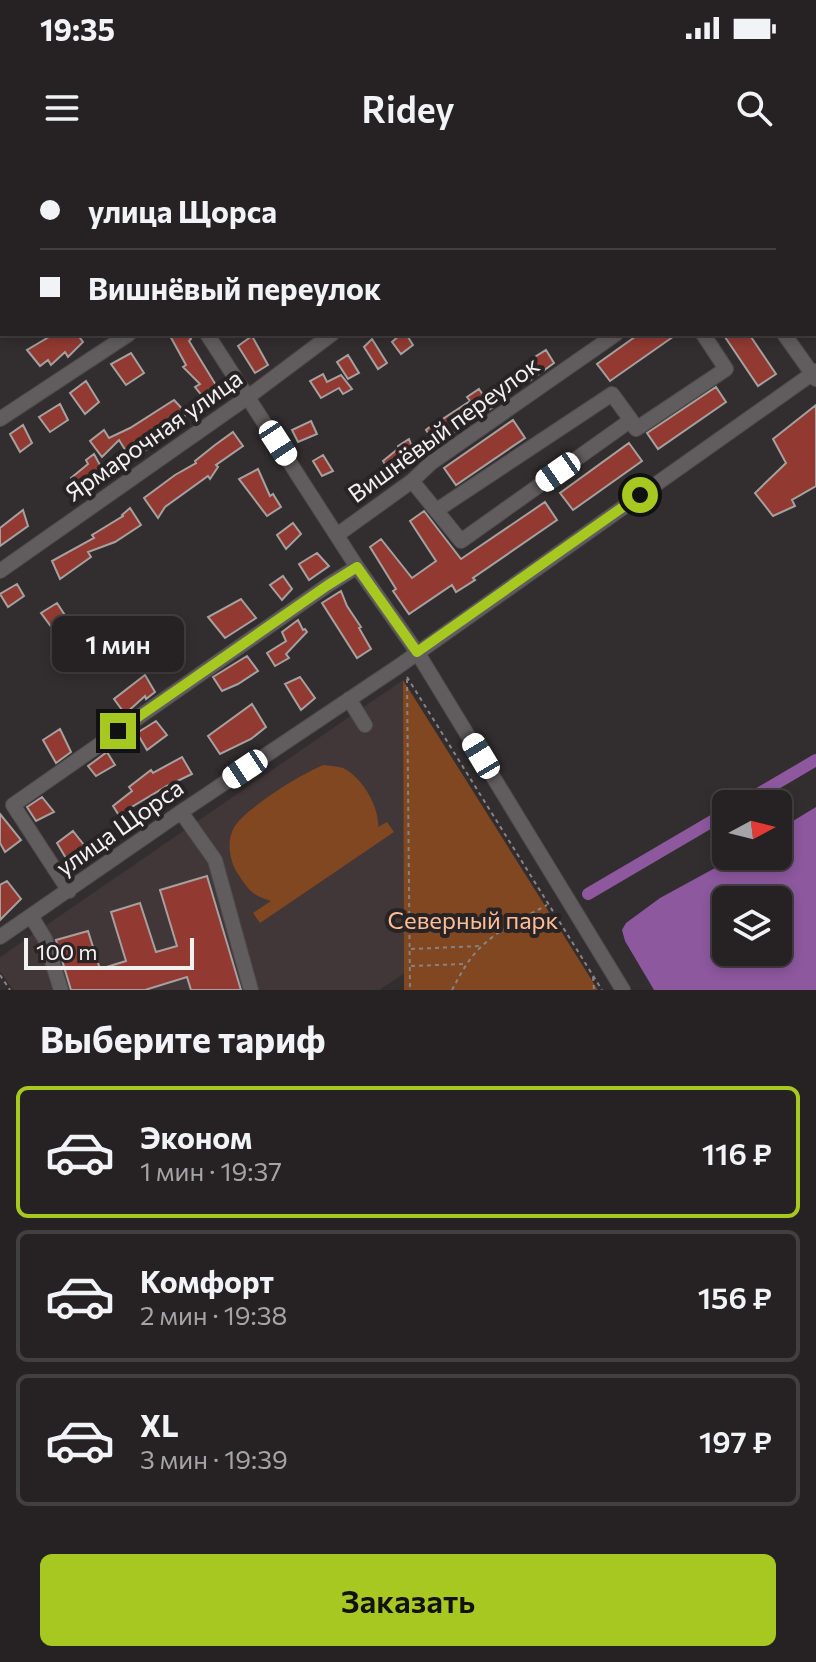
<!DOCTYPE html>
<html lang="ru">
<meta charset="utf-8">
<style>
:root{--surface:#262223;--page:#322f30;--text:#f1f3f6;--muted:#a4a4a6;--line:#423f41;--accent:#a6c820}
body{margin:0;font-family:Commissioner,sans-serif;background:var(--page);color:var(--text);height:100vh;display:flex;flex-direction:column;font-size:30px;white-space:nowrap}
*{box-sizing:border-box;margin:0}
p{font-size:26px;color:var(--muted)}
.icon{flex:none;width:44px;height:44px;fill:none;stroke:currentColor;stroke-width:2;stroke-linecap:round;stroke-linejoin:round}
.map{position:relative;height:830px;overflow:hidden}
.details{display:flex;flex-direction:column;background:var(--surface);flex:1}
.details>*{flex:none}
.banner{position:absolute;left:0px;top:0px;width:816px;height:176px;box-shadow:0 4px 12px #0003,0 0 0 2px var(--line);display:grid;align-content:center;height:176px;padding:0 40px;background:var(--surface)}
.needle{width:52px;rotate:83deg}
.fabs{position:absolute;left:712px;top:630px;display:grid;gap:16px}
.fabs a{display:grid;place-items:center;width:80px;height:80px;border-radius:12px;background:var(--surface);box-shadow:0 4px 12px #0003,0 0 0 2px var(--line);font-size:40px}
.scale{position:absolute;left:24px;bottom:20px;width:170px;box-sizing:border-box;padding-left:8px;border:4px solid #f4f1f2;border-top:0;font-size:22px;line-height:28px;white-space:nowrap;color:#f4f1f2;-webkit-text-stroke:6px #282425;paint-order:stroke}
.end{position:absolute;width:36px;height:36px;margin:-18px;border:10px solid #a6c820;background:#111;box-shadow:0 0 0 4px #111}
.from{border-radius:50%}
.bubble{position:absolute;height:56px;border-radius:12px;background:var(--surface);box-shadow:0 4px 12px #0003,0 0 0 2px var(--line);font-size:26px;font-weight:600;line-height:56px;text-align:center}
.car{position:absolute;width:24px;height:48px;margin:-24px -12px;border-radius:10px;box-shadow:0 0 6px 2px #0007;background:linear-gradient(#fff 24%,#345 0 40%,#fff 0 76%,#345 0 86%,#fff 0)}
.banner b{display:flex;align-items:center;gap:28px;height:76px;font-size:30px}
.banner b+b{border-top:2px solid var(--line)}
.banner i{width:20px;height:20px;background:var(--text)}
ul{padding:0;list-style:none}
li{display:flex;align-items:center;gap:24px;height:132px;margin:0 16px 12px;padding:0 24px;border:4px solid var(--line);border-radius:12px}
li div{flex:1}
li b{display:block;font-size:30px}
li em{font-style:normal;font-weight:600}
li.on{border-color:var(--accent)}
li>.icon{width:72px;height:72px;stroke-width:1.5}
h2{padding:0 40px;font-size:36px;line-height:96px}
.cta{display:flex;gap:16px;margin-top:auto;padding:16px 40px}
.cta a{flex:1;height:92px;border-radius:12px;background:var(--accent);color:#111;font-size:32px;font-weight:600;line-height:92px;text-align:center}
.status{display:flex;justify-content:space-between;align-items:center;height:56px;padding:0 40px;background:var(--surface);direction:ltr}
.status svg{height:22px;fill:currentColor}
header{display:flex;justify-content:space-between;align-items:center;height:104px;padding:0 40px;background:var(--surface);font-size:36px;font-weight:600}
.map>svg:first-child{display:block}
.built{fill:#413638}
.green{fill:#814721}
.water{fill:#8d589e;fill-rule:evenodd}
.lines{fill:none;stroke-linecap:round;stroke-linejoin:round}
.canal{stroke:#8d589e;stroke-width:12}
.building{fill:#923a32;stroke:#a5a1a0;stroke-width:2}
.minor-casing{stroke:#4e4b4c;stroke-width:16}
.path{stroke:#878384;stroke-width:2;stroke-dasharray:4 4;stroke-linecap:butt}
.minor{stroke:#615d5e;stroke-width:14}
.route{stroke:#a6c820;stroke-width:10}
.labels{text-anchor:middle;stroke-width:8;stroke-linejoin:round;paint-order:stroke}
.street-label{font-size:24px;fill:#f4f1f2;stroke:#282425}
.park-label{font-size:24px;fill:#febd97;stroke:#282425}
</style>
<div class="status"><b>19:35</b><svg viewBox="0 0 49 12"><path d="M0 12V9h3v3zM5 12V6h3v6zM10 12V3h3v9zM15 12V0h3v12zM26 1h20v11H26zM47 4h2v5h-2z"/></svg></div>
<header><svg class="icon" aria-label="menu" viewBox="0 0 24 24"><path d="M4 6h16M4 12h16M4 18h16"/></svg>Ridey<svg class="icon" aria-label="search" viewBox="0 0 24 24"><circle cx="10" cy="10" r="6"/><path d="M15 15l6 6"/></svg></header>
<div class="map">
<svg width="816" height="830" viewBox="0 0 816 830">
<rect width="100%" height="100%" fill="#322e2f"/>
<path class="built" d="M 403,520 L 404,814 L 379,830 L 13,830 L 0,811 L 0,797 Z"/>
<path class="green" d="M 403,520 L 598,830 L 404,830 Z
M 323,605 C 329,606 337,606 343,608 C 361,616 380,647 378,667 L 387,662 L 394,672 L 260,763 L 253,753 L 271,741 C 252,736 248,729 238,714 C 229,701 226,679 235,666 C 249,646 300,615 323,605 Z"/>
<path class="water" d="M 816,647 L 816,830 L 654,830 L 625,781 L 622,770 L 626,763 L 660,738 L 737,696 L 778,696 L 778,670 ZM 726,740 L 778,740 L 778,792 L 726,792 Z"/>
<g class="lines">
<path class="canal" d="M 741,644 L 816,600
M 588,734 L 726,653"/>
</g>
<path class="building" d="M 54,174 L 77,174 L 83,182 L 68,197 L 65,192 L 51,205 L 48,200 L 40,206 L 27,190 Z
M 169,174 L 187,174 L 191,179 L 189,181 L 219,230 L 207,242 L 195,227 L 200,224 L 183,207 L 186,205 Z
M 401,174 L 406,174 L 413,185 L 401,194 L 392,182 Z
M 639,174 L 677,174 L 610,221 L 597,204 Z
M 723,174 L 749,174 L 776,214 L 758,226 Z
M 252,176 L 268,205 L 255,213 L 238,186 Z
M 372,179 L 387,203 L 378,209 L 364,187 Z
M 546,190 L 554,203 L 524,225 L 514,213 L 535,202 L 533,198 Z
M 131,193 L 144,213 L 126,225 L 111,204 Z
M 348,195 L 359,213 L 348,219 L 337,202 Z
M 323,214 L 327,222 L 341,215 L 352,229 L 343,234 L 339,228 L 321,238 L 310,221 Z
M 86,221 L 99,242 L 85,254 L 70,233 Z
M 716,227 L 726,242 L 658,289 L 647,273 Z
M 479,229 L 492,248 L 468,261 L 469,264 L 435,283 L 426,270 L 437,261 L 438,262 L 470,241 L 467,237 Z
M 174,240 L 187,254 L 162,276 L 164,279 L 131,299 L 119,280 L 102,297 L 90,281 L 104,270 L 109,278 L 130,268 Z
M 60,244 L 68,260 L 50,272 L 39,257 Z
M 816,245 L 816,326 L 792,340 L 795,346 L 773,356 L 755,333 L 786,303 L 773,279 Z
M 513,260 L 525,278 L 456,325 L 444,308 Z
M 311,261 L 317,274 L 298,282 L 292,270 Z
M 23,265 L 32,283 L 20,292 L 10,274 Z
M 233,272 L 243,286 L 216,305 L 218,307 L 210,319 L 208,316 L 165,347 L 158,358 L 144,338 L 175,315 L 196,303 L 195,301 L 215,285 Z
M 409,279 L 414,292 L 399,301 L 406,310 L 393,317 L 383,301 L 399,288 L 398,286 Z
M 629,283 L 642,301 L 573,350 L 560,333 Z
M 94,294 L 106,316 L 98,320 L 96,318 L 80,332 L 71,318 L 88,304 L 86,300 Z
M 323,295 L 333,311 L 322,316 L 313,301 Z
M 258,309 L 270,336 L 273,334 L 281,347 L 267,356 L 239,319 Z
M 545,342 L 557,360 L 473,418 L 475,420 L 456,432 L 452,425 L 409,454 L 393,431 L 396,429 L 370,387 L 381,379 L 412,418 L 436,401 L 410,361 L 424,351 L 461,399 Z
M 130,348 L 141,365 L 115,382 L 88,392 L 91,397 L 60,419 L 52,401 L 94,378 L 92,375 L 123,356 L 122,355 Z
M 23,350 L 28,366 L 0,386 L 0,368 Z
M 293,363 L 301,374 L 286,389 L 277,375 Z
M 317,393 L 329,406 L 309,420 L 299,404 Z
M 283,416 L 292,429 L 282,440 L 270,425 Z
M 17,424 L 24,436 L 8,447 L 0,434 Z
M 341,431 L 347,446 L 361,467 L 359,468 L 371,489 L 357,498 L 322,443 Z
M 241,439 L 256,458 L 225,478 L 208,457 Z
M 57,443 L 70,463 L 55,472 L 41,453 Z
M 298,460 L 303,470 L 305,469 L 307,472 L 286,494 L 289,498 L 275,506 L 267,493 L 286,481 L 282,472 Z
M 247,496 L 258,511 L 238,524 L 222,531 L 213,517 Z
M 145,515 L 155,532 L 146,539 L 145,536 L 125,554 L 114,539 Z
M 300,517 L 315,538 L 301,550 L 285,524 Z
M 252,544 L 266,567 L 251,579 L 220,594 L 208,576 Z
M 156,561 L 167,575 L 147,590 L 137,573 Z
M 60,569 L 71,592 L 56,603 L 43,580 Z
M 107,592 L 115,605 L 96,616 L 88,606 Z
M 182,597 L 192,614 L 167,626 L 130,648 L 133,652 L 122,660 L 113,646 L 132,631 L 129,627 L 151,610 L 153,613 Z
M 42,637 L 54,652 L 36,661 L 27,647 Z
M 0,654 L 21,680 L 5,692 L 0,683 Z
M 73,671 L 84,685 L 70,705 L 57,683 Z
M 207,716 L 241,830 L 191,830 L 187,817 L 145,830 L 71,830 L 56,780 L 88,771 L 100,809 L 126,801 L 111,752 L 140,743 L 156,792 L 177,786 L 160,730 Z
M 7,721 L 21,739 L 0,760 L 0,725 Z"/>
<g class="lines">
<g class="minor-casing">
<path id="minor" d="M 98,0 L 99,2
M 660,0 L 661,2
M 131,2 L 134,0
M 360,2 L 363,0
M 575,2 L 577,0
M 814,54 L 816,52
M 0,95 L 2,93
M 207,174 L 357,407 L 417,492 L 623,830
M 784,174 L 816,219
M 0,259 L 129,174
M 412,321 L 461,381 L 631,260 L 636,269 L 726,209 L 703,174
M 437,350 L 612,234 L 631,260
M 337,375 L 412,321 L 431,303 L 616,174
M 0,411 L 248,237 L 332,174
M 349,539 L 365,565
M 181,652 L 215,700 L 251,830
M 69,731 L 13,645 L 328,425 L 357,407
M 31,756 L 45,779 L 61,830
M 0,777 L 181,652 L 399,506 L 816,211"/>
</g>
<path class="path" d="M 407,517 L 602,830
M 407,519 L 410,830
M 411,789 L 480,786
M 411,806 L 465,804
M 0,815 L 10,830
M 593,817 L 594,830
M 452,830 C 460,815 468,799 481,787 C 499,769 525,757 547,745"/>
<use href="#minor" class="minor"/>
</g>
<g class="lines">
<path class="route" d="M 118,571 L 328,425 L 357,407 L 417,492 L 640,335"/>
</g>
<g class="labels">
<g class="street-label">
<text transform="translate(444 270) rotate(-36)" y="8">Вишнёвый переулок</text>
<text transform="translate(154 276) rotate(-35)" y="8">Ярмарочная улица</text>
<text transform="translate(120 668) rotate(-35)" y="8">улица Щорса</text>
</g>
<g class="park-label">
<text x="473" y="769">Северный парк</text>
</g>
</g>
</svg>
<div class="fabs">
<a><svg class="needle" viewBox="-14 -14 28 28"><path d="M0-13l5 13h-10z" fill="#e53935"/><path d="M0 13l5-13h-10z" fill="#a4a4a6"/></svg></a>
<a><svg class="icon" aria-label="layers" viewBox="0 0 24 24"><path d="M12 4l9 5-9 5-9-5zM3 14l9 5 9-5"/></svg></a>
</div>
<div class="scale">100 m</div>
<i class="end from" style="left:640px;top:335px"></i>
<i class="end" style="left:118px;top:571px"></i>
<div class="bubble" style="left:52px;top:456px;width:132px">1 мин</div>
<i class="car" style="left:278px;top:283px;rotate:147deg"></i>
<i class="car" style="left:558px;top:312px;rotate:235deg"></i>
<i class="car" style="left:481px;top:596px;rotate:329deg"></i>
<i class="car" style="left:245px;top:609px;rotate:236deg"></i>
<div class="banner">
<b><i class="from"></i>улица Щорса</b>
<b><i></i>Вишнёвый переулок</b>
</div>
</div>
<section class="details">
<h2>Выберите тариф</h2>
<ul>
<li class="on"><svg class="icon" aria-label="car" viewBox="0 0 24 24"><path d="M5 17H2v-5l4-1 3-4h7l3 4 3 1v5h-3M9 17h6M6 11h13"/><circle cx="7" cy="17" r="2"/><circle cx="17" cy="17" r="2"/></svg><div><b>Эконом</b><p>1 мин · 19:37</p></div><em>116 ₽</em></li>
<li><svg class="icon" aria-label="car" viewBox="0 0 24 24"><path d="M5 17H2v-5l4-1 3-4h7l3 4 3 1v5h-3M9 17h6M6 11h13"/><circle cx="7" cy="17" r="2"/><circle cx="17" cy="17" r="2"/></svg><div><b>Комфорт</b><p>2 мин · 19:38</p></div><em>156 ₽</em></li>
<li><svg class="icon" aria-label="car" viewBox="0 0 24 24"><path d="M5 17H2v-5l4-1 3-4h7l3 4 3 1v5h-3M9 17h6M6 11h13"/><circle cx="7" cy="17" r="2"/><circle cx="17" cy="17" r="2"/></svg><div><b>XL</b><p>3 мин · 19:39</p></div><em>197 ₽</em></li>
</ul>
<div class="cta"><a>Заказать</a></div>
</section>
